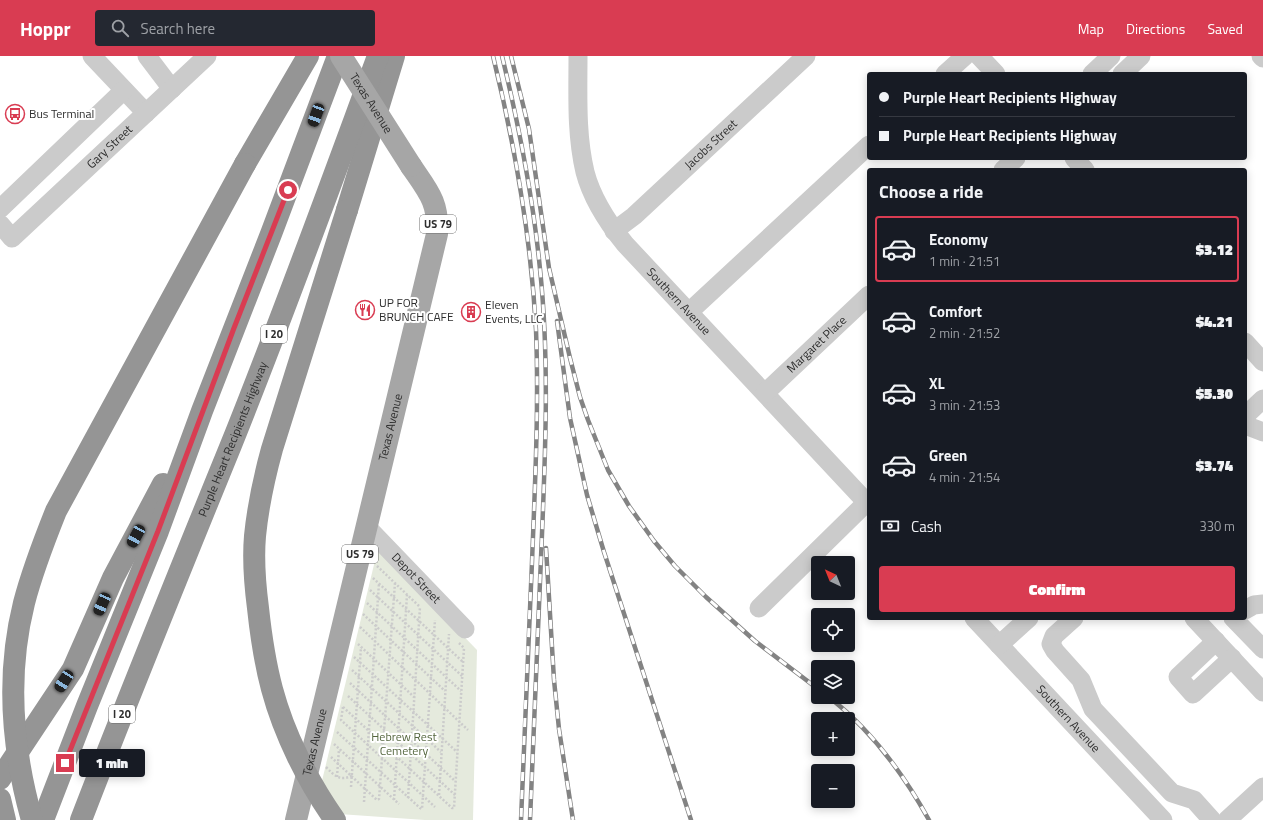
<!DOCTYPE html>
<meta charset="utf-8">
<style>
:root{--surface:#171b24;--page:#242831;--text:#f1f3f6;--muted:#9ea1a6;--line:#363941;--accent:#d93c52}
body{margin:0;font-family:"Titillium Web",sans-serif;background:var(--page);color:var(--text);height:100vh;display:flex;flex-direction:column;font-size:15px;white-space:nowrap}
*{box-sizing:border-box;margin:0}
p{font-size:13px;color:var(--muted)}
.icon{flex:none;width:22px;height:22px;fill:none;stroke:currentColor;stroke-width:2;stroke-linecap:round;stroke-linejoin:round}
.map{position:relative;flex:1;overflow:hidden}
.side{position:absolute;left:867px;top:112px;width:380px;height:452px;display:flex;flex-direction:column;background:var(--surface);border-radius:4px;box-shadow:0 2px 10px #0003}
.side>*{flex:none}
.banner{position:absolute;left:867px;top:16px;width:380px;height:88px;border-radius:4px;box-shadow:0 2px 10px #0003;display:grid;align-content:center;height:88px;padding:0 12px;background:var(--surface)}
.needle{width:26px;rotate:317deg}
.buttons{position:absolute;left:811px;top:500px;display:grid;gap:8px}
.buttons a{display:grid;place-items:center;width:44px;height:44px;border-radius:4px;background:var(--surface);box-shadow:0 2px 10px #0003;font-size:20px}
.end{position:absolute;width:18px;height:18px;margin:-9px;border:5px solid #d93c52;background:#fff;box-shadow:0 0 0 2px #fff}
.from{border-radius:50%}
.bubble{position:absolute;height:28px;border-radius:4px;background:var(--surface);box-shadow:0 2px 10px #0003;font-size:13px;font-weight:800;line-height:28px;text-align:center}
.car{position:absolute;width:12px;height:24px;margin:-12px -6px;border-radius:5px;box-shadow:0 0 3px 1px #0007;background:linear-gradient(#222 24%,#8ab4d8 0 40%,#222 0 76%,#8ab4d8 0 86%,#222 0)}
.banner b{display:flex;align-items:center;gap:14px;height:38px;font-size:15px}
.banner b+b{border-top:1px solid var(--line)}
.banner i{width:10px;height:10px;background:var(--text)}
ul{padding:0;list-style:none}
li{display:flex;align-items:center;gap:12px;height:66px;margin:0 8px 6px;padding:0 4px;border:2px solid transparent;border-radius:4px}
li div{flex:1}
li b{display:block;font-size:15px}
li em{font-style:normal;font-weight:800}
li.current{border-color:var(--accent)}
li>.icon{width:36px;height:36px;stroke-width:1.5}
h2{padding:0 12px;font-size:18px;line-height:48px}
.pay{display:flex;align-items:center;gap:10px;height:44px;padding:0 12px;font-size:15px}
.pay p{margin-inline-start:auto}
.cta{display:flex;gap:8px;margin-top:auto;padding:8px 12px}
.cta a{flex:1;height:46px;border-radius:4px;background:var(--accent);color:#fff;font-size:16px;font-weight:800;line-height:46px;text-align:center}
header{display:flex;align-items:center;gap:24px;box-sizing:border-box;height:56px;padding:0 20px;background:var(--accent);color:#fff}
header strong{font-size:19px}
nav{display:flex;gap:22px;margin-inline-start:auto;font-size:14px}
.search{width:280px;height:36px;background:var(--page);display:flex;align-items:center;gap:10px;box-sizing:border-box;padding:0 14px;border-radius:4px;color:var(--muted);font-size:15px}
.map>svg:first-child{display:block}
.green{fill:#e5eadd}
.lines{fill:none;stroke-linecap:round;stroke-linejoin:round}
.path{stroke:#cbcbcb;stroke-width:2.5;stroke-dasharray:2 2;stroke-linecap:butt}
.minor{stroke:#cbcbcb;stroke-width:19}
.major{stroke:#a6a6a6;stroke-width:22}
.highway{stroke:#959595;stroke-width:22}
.rail-casing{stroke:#838383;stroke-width:4.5}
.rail{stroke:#fff;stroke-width:3;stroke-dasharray:9;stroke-linecap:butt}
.major-bridge{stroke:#a6a6a6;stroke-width:22}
.highway-bridge{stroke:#959595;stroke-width:22}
.route{stroke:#d93c52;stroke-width:5}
.labels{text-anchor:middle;stroke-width:4;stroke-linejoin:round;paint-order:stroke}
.shield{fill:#fff;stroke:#6d6d6d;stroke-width:1}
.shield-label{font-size:11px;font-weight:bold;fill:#2e2e2e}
.street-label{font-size:12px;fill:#2e2e2e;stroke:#fff}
.poi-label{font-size:12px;fill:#2e2e2e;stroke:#fff;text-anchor:start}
.park-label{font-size:12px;fill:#54663e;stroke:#fff}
</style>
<header>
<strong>Hoppr</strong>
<div class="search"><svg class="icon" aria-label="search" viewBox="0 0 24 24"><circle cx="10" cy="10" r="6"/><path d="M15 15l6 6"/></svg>Search here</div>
<nav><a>Map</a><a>Directions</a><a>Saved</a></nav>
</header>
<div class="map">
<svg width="1263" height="764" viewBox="0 0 1263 764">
<rect width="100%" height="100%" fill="#fff"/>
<path class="green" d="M 378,492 L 477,594 L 473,764 L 425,764 L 339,758 L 321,729 Z"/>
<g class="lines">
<path class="path" d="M 377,510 L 419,550
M 373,522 L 463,606
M 370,534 L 462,620
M 367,547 L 461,635
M 363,558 L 445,635
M 360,571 L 468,674
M 358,588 L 414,641
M 354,601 L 457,696
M 352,614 L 441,696
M 350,627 L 455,725
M 348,640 L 455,739
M 343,651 L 452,752 L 454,752 L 464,592 L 459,587
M 343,651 L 341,664 L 435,751
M 337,676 L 420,752 L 422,753 L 435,564
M 334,688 L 399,748
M 331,701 L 377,744 L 379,743 L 395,527
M 326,711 C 335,720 339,725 352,720
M 337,721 L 339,693
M 351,731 L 361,591
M 439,739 L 449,578
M 408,742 L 420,551
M 394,744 L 407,539
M 364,746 L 379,527"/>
<g class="minor">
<path d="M 92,0 L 146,57"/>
<path d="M 147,0 L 172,33"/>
<path id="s1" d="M 578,0 C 578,39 576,78 585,116 C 592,143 608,167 625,188 L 869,449"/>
<path d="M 979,0 L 996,18"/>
<path d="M 1261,0 L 1263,2"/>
<path d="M 945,18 L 965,0"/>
<path d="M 1092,18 L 1111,0"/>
<path d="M 1122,18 L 1141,0"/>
<path d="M 1074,102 L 1085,114"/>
<path d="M 1003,114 L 1016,102"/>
<path d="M 0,153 L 124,34"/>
<path id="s2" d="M 0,168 L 12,182 L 207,0"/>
<path id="s3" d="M 614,175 L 634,160 L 806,0"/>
<path d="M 689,256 L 869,89"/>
<path d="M 1245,286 L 1263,306"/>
<path id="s4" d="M 765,337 L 869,239"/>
<path d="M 1245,360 L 1263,343"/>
<path d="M 1245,369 L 1263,376"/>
<path id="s5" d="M 367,471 L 465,573"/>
<path d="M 759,552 L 867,446"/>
<path d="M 1245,554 L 1254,549 L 1263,548"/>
<path id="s6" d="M 974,562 L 1163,764"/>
<path d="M 1074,562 L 1054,580 L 1051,588 L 1055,595 L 1081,624 L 1093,653 L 1172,737 L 1194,744 L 1212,764"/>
<path d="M 1194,562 L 1263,636"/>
<path d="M 1233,562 L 1263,593"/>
<path d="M 1216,585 L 1178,621 L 1193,638 L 1232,602"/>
<path d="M 999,589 L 1029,562"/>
<path d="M 1227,764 L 1263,731"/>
</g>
<path class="major" id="s7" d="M 296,764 L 437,178 C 439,146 428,135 411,110"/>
<g class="highway">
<path d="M 245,108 L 308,0"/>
<path d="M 347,154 L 394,0"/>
<path d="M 0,723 L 73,613 L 113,522 L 163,428"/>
<path d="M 0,743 L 5,764"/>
<path d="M 43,764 L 87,650 L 158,475 L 202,355 L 271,178 L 338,0"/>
<path id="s8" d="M 81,764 C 129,639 180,514 231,389 C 283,260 330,130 378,0"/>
</g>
<g class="rail-casing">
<path id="rail" d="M 493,0 C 515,90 531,181 536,274 C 539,351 535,428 532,506 C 528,592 524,678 521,764
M 502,0 C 519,70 533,141 540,213 C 550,309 545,405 541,502 C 537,589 534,677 530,764
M 511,0 L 529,73 L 549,212 L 570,302 L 580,341 L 588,364 L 608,414 L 629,450 L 654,485 L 675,510 L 706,541 L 755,585 L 818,633
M 557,265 L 570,362 L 587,439 L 604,496 L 691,764
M 546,492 L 554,624 L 559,673 L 573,764
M 829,641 C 871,674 903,717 929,764"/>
</g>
<use href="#rail" class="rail"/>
<path class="major-bridge" id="s9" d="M 341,0 L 411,110"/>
<path class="highway-bridge" d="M 32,764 C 12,693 6,619 24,547 C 32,516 44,485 56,455 L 245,108
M 335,764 C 308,726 284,678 272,633 C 265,607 261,580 258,552 C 255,529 253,503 255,480 C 258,450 264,422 272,393 L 347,154"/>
</g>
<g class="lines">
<path class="route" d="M 65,707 L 158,475 L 234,272 L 288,134"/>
</g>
<defs>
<g id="bus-ring" transform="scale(1)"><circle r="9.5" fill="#fff" stroke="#d93c52" stroke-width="1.5"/><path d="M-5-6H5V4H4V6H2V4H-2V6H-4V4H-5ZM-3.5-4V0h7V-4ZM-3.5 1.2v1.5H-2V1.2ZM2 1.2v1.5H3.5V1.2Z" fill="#d93c52"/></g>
<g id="restaurant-ring" transform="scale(1)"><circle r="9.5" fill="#fff" stroke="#d93c52" stroke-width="1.5"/><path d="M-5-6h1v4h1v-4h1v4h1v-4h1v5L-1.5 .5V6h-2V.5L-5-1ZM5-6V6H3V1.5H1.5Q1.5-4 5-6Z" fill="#d93c52"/></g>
<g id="building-ring" transform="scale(1)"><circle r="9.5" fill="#fff" stroke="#d93c52" stroke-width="1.5"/><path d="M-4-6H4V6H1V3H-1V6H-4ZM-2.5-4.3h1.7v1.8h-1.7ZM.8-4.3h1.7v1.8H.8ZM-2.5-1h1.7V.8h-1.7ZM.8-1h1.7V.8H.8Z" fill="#d93c52"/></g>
</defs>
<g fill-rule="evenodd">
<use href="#bus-ring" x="15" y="58"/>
<use href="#restaurant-ring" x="365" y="254"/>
<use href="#building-ring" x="471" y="256"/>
</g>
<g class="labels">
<g class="shield">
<rect x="420" y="159" width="36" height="18" rx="3"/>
<rect x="261" y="269" width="26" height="18" rx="3"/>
<rect x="342" y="489" width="36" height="18" rx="3"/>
<rect x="109" y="649" width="26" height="18" rx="3"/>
</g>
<g class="shield-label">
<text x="438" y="172">US 79</text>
<text x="274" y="282">I 20</text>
<text x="360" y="502">US 79</text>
<text x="122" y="662">I 20</text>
</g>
<g class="street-label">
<text dy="4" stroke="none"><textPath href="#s9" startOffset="56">Texas Avenue</textPath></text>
<text dy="4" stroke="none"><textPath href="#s3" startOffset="130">Jacobs Street</textPath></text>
<text dy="4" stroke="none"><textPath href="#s2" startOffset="152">Gary Street</textPath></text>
<text dy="4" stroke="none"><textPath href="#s1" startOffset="278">Southern Avenue</textPath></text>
<text dy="4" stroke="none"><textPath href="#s4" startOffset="71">Margaret Place</textPath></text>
<text dy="4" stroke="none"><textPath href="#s7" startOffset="404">Texas Avenue</textPath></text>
<text dy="4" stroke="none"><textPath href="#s8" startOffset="410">Purple Heart Recipients Highway</textPath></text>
<text dy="4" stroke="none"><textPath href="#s5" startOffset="71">Depot Street</textPath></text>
<text dy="4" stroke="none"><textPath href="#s6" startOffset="138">Southern Avenue</textPath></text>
<text dy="4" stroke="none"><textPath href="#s7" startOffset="80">Texas Avenue</textPath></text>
</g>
<g class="poi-label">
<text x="29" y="62">Bus Terminal</text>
<text x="379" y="251">UP FOR<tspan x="379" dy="14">BRUNCH CAFE</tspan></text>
<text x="485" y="253">Eleven<tspan x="485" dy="14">Events, LLC</tspan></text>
</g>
<g class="park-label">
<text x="404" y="685">Hebrew Rest<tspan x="404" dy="14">Cemetery</tspan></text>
</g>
</g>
</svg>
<div class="buttons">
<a><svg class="needle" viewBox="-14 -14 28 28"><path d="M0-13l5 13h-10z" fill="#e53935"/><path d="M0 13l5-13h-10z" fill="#9ea1a6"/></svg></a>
<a><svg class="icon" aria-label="locate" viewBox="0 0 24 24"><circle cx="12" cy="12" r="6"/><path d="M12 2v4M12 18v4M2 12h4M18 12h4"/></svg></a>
<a><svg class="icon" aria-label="layers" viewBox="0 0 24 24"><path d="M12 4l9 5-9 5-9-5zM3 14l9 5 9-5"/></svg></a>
<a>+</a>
<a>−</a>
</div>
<i class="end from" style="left:288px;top:134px"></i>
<i class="end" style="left:65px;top:707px"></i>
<div class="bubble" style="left:79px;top:693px;width:66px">1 min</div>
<i class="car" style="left:316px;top:59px;rotate:200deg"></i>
<i class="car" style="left:136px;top:480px;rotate:208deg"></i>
<i class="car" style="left:102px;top:548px;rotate:204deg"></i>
<i class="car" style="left:64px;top:625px;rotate:213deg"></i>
<div class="banner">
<b><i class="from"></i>Purple Heart Recipients Highway</b>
<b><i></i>Purple Heart Recipients Highway</b>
</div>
<section class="side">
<h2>Choose a ride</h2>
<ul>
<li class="current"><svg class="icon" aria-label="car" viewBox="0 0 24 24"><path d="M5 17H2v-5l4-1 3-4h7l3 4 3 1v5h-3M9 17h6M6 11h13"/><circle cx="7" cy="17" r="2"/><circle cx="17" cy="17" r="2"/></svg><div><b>Economy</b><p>1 min · 21:51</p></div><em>$3.12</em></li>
<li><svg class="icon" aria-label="car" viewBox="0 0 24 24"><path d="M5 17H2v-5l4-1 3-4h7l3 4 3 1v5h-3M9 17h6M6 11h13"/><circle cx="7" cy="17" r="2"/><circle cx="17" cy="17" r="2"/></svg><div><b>Comfort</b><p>2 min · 21:52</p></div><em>$4.21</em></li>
<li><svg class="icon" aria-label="car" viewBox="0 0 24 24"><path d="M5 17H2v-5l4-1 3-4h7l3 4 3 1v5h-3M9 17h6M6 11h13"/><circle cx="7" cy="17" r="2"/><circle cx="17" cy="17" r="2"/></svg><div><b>XL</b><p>3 min · 21:53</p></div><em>$5.30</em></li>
<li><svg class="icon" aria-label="car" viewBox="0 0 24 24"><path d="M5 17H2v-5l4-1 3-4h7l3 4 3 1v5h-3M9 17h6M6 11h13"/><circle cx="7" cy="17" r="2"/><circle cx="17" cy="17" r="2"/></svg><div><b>Green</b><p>4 min · 21:54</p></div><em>$3.74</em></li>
</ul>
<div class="pay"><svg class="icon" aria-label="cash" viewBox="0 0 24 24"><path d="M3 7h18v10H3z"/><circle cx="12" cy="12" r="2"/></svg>Cash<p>330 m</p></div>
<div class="cta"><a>Confirm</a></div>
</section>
</div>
